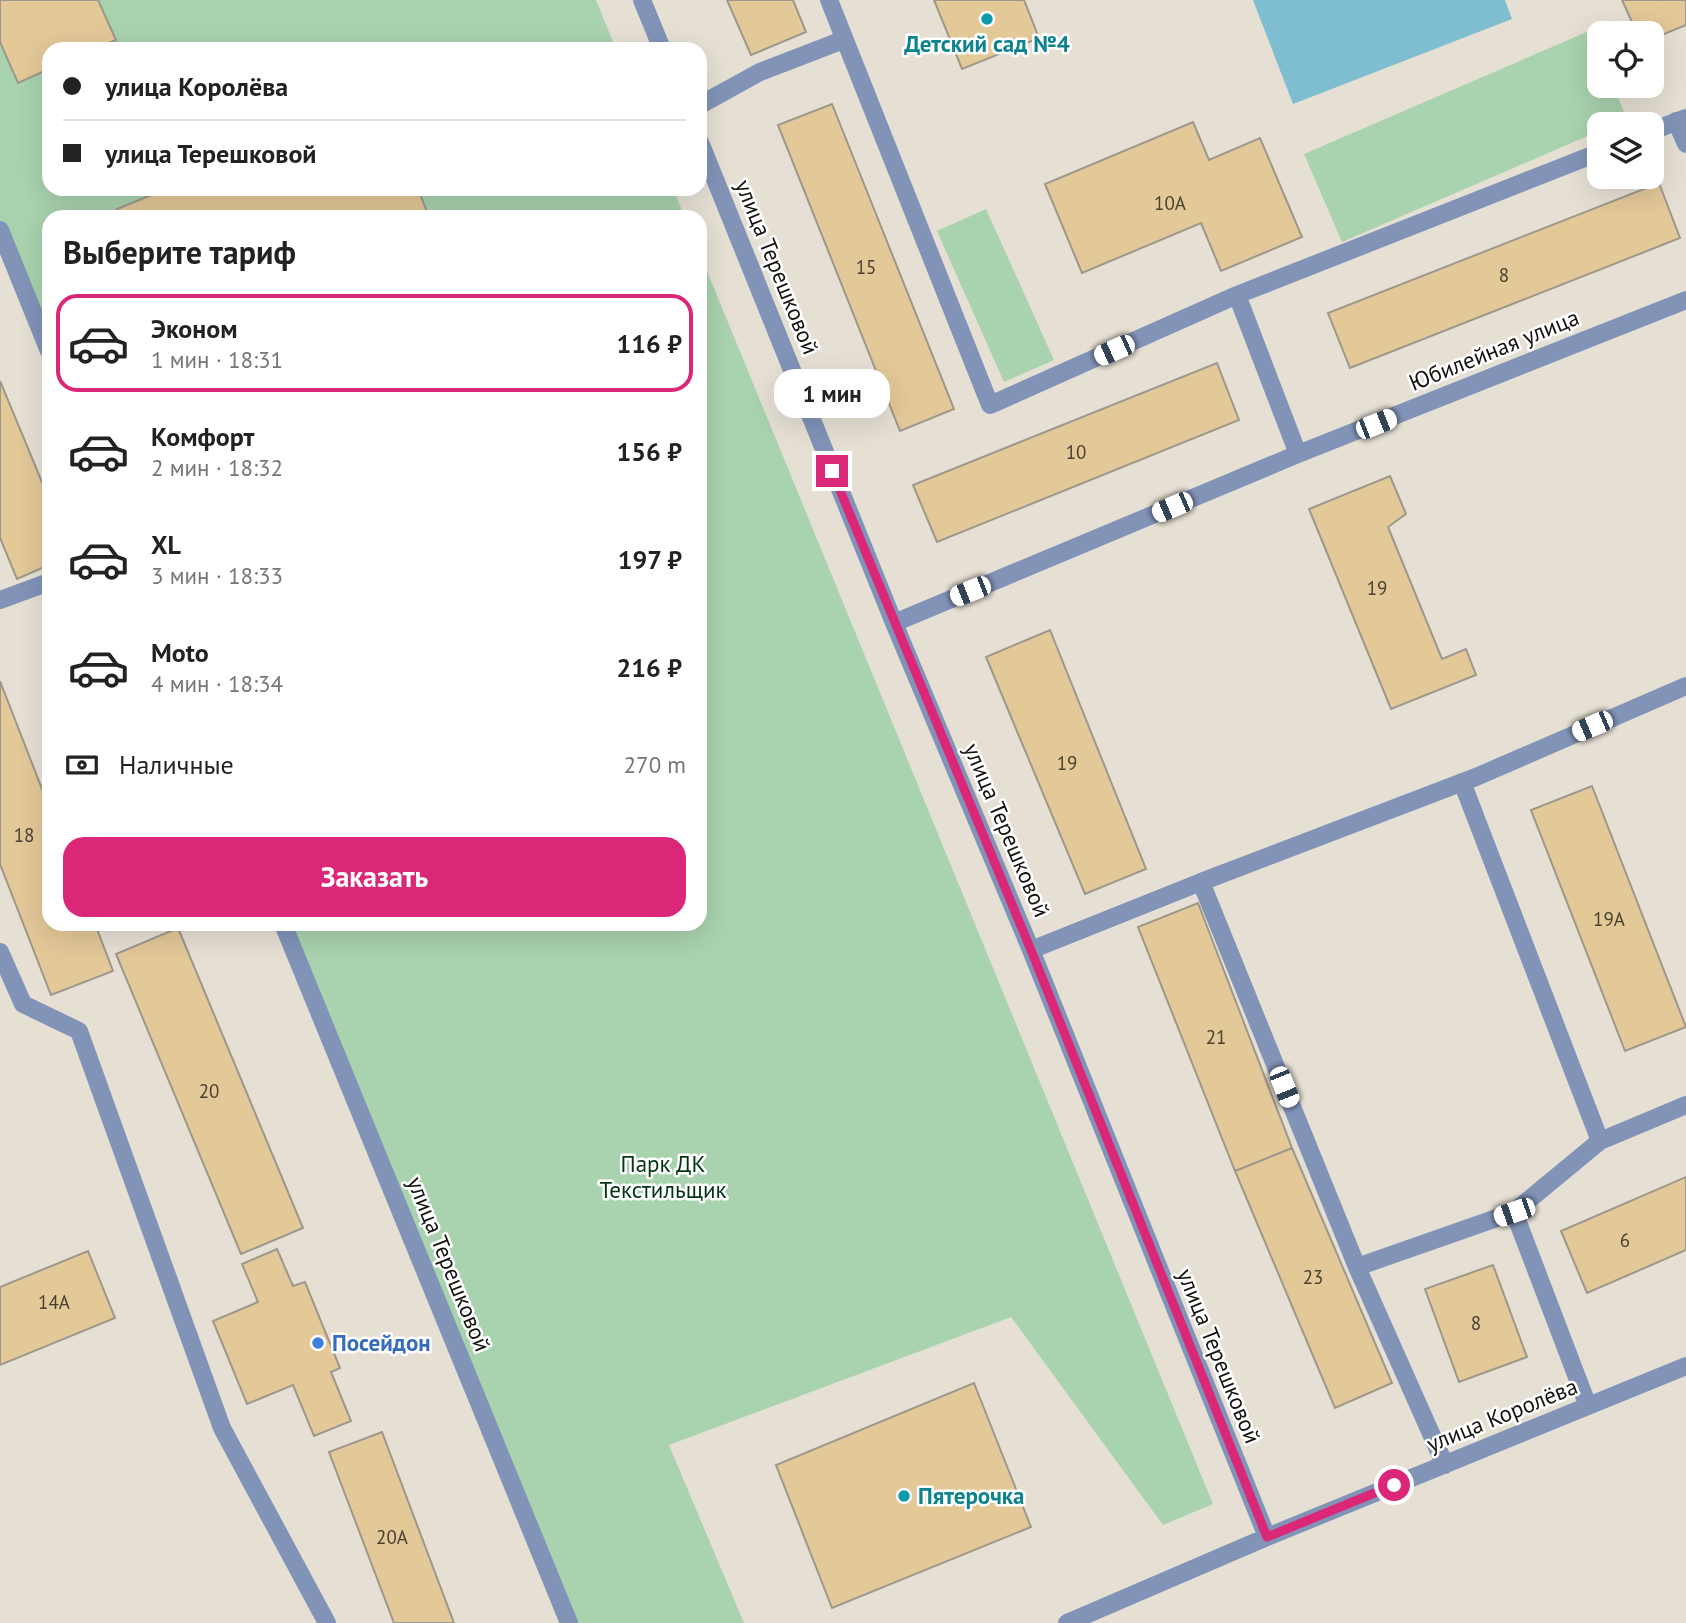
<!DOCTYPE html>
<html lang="ru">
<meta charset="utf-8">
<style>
:root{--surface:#fff;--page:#f6f6f6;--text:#222;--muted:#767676;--line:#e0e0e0;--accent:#db2777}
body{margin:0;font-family:"PT Sans",sans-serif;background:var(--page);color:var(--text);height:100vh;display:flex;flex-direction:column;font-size:26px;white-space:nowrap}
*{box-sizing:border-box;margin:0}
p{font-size:23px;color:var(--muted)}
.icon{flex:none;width:38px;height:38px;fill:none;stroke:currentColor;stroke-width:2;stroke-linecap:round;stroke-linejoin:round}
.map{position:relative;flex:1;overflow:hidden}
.details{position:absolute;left:42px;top:210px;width:665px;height:721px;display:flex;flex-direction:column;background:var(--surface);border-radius:21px;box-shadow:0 7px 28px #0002}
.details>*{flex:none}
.guide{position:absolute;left:42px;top:42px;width:665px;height:154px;border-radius:21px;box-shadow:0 7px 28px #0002;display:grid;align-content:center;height:154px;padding:0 21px;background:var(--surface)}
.buttons{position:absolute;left:1587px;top:21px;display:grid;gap:14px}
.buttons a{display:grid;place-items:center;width:77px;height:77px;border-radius:14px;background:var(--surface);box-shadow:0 7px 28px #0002;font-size:35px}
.end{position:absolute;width:32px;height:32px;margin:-16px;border:9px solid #db2777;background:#fff;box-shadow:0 0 0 4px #fff}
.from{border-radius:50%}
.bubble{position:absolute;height:49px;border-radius:21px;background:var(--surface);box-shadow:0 7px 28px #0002;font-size:23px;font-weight:800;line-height:49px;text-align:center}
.car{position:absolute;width:21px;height:42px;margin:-21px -10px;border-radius:9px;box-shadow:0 0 5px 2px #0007;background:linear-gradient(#fff 24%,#345 0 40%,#fff 0 76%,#345 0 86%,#fff 0)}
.guide b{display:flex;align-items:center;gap:24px;height:66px;font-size:26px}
.guide b+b{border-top:2px solid var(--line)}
.guide i{width:18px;height:18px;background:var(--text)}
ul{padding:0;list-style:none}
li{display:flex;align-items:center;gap:21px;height:98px;margin:0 14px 10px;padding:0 7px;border:4px solid transparent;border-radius:21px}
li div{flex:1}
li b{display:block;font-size:26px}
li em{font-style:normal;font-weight:800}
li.selected{border-color:var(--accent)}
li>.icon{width:63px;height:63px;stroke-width:1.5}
h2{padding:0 21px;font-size:32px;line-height:84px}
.pay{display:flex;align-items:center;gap:18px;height:77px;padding:0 21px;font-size:26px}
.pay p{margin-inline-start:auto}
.cta{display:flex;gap:14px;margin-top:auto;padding:14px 21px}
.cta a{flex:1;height:80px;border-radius:21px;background:var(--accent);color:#fff;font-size:28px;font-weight:800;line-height:80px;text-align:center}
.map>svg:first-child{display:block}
.green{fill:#a9d2ae}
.water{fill:#7fbed0}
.building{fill:#e3c898;stroke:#9d978c;stroke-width:2}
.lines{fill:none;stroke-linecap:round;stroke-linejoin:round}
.minor{stroke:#8194b8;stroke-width:18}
.route{stroke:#db2777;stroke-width:9}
.culture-dot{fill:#0f9aa8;stroke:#fff;stroke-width:2.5}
.shop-dot{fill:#3f7fe0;stroke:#fff;stroke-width:2.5}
.labels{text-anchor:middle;stroke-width:5;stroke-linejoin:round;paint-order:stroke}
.number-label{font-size:19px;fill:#484030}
.culture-label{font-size:23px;font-weight:bold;fill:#0d838f;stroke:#fff}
.street-label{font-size:23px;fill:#14120e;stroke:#fff}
.park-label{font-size:23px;fill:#023411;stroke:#fff}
.shop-label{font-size:23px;font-weight:bold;fill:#366cbe;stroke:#fff;text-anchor:start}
</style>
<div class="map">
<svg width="1686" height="1623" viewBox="0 0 1686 1623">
<rect width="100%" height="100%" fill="#e6e0d4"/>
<path class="green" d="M 0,0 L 596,0 L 616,49 L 49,49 L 49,189 L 673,189 L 685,217 L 49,217 L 49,341 L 0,221 Z
M 1589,31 L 1599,55 L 1600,86 L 1613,86 L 1627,119 L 1614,124 L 1600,124 L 1599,131 L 1342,242 L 1304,154 Z
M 986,209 L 1054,360 L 1004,382 L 937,231 Z
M 700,254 L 1213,1504 L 1163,1525 L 1011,1317 L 669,1445 L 744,1623 L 571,1623 L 286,924 L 700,924 Z"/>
<path class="water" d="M 1253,0 L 1505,0 L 1512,19 L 1293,104 Z"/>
<path class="building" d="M 0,0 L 98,0 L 116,40 L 95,49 L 49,49 L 49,69 L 18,83 L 0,42 Z
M 727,0 L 793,0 L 806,32 L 751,55 Z
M 934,0 L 1024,0 L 1039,38 L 962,69 Z
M 1622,0 L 1686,0 L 1686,25 L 1652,39 L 1652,33 L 1637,33 Z
M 832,104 L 954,409 L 900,431 L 778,125 Z
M 1193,122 L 1209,160 L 1260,138 L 1302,237 L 1221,271 L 1201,223 L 1082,273 L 1045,184 Z
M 1659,183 L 1680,238 L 1350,368 L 1328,313 Z
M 166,189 L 418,189 L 429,217 L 120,217 L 117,209 Z
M 1217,363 L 1239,420 L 937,542 L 913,485 Z
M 0,381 L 49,499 L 49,565 L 17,579 L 0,538 Z
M 1390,476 L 1406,514 L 1388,527 L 1442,659 L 1466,649 L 1476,675 L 1391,709 L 1309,509 Z
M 1050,630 L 1146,869 L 1085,894 L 986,657 Z
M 0,681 L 49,807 L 49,924 L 95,924 L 113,971 L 51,995 L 0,864 Z
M 1592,786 L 1686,1027 L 1625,1051 L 1531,810 Z
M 1198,903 L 1292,1148 L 1235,1171 L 1138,927 Z
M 178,928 L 303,1228 L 241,1254 L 116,954 Z
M 1292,1148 L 1392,1383 L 1335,1408 L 1235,1171 Z
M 1686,1177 L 1686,1250 L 1587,1293 L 1561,1231 Z
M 277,1249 L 293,1286 L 305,1282 L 340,1368 L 331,1372 L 351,1421 L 314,1436 L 293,1385 L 247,1404 L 213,1321 L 258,1302 L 242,1264 Z
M 88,1251 L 115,1318 L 0,1365 L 0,1287 Z
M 1493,1265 L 1527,1357 L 1459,1382 L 1425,1289 Z
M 974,1383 L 1031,1527 L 832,1608 L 776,1465 Z
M 382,1432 L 454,1623 L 394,1623 L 329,1452 Z"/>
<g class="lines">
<path class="minor" d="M 642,0 L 662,49
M 829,0 L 990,405 L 1237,295 L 1600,152
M 700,105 L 760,72 L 843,40
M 1676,121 L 1686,144
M 1652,131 L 1686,118
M 700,142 L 894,623 L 1031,950 L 1267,1537
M 0,230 L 49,351
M 1237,295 L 1298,454
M 0,600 L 49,582
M 894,623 L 1298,454 L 1686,300
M 1462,782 L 1600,1141
M 1201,882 L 1476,777 L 1686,686
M 283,924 L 569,1623
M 1031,950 L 1201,882 L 1357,1267 L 1514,1212 L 1600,1141 L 1686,1105
M 0,952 L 23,1004 L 79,1031 L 222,1428 L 327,1623
M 1514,1212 L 1588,1406
M 1357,1267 L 1445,1465
M 1067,1623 L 1267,1537 L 1686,1366"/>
</g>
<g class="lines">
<path class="route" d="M 832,471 L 1031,950 L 1267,1537 L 1394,1485"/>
</g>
<g class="culture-dot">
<circle cx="987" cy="19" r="7"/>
<circle cx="904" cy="1496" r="7"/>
</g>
<circle class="shop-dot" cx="318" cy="1343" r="7"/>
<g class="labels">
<g class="number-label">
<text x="1170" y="210">10А</text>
<text x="866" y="274">15</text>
<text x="1504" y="282">8</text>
<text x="1076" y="459">10</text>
<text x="1377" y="595">19</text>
<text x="1067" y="770">19</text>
<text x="24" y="842">18</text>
<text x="1609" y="926">19А</text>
<text x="1216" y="1044">21</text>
<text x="209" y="1098">20</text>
<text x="1625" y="1247">6</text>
<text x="1313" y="1284">23</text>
<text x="54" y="1309">14А</text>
<text x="1476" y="1330">8</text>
<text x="392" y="1544">20А</text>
</g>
<g class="culture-label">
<text x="987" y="52">Детский сад №4</text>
<text x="918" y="1504" text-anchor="start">Пятерочка</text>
</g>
<g class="street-label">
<text transform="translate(777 267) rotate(68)" y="8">улица Терешковой</text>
<text transform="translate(1494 350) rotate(-22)" y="8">Юбилейная улица</text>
<text transform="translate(1007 830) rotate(67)" y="8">улица Терешковой</text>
<text transform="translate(449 1264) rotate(68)" y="8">улица Терешковой</text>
<text transform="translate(1219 1356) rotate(68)" y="8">улица Терешковой</text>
<text transform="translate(1502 1415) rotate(-22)" y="8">улица Королёва</text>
</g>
<g class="park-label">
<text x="663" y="1172">Парк ДК<tspan x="663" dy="26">Текстильщик</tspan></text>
</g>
<g class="shop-label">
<text x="332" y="1351">Посейдон</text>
</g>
</g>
</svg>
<div class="buttons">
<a><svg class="icon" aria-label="locate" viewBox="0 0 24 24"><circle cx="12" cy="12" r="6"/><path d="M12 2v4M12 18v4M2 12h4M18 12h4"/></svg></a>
<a><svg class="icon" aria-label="layers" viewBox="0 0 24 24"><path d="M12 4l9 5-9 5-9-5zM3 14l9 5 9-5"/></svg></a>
</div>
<i class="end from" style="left:1394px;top:1485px"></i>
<i class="end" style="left:832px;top:471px"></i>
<div class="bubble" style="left:774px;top:369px;width:116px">1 мин</div>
<i class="car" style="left:1114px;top:350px;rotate:246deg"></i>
<i class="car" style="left:1376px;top:424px;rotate:68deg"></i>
<i class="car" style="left:1172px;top:507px;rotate:247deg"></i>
<i class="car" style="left:970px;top:591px;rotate:248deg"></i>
<i class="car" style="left:1592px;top:726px;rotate:247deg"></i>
<i class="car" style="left:1284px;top:1087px;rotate:158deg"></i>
<i class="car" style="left:1514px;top:1212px;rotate:251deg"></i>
<div class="guide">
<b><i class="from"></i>улица Королёва</b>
<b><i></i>улица Терешковой</b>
</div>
<section class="details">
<h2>Выберите тариф</h2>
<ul>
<li class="selected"><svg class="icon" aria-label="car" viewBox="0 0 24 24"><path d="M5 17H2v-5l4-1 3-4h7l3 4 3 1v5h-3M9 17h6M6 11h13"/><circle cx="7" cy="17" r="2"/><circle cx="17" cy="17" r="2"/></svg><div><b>Эконом</b><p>1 мин · 18:31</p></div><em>116 ₽</em></li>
<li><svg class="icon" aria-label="car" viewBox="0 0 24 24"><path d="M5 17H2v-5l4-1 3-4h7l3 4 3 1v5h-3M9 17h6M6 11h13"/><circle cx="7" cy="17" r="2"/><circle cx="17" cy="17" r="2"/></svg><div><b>Комфорт</b><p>2 мин · 18:32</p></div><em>156 ₽</em></li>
<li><svg class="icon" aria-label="car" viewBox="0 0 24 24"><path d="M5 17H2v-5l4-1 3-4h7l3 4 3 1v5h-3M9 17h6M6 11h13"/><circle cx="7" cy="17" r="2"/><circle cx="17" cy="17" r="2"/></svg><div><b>XL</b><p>3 мин · 18:33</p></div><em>197 ₽</em></li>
<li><svg class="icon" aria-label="car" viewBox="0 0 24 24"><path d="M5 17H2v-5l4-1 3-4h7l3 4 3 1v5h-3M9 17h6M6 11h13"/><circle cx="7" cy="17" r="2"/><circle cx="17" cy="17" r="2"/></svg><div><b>Moto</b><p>4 мин · 18:34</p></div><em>216 ₽</em></li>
</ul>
<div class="pay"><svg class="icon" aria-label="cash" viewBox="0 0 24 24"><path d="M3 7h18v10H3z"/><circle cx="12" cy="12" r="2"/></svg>Наличные<p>270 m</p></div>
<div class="cta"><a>Заказать</a></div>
</section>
</div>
